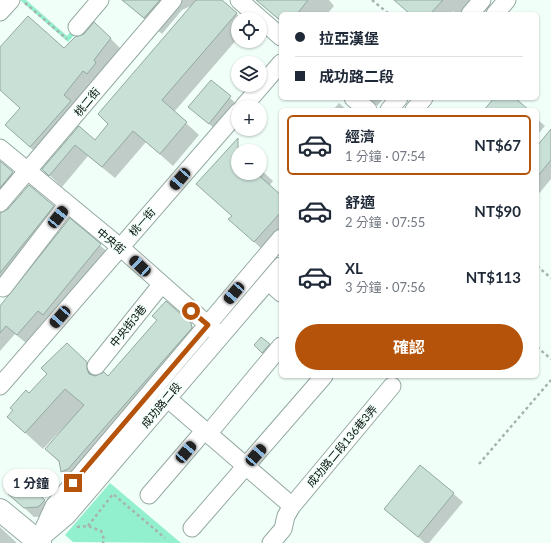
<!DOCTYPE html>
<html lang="zh-TW">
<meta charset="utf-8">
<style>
:root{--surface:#fff;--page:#f2f2f3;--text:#1f2937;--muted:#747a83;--line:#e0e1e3;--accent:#b45309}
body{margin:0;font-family:Lato,"Noto Sans TC",sans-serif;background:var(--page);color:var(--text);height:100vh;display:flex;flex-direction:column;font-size:15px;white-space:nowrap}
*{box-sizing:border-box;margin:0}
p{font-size:13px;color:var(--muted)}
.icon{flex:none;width:22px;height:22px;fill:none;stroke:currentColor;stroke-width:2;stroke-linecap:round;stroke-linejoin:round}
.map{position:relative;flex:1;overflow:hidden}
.panel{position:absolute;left:279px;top:108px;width:260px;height:270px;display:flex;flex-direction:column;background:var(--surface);border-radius:6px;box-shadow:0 1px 3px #0004}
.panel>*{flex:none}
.guide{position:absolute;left:279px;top:12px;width:260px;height:88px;border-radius:6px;box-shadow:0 1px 3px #0004;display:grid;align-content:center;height:88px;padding:0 16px;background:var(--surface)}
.buttons{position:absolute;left:231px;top:12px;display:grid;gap:8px}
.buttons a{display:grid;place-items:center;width:36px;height:36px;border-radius:50%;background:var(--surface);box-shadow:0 1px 3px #0004;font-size:20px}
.end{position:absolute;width:18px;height:18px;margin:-9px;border:5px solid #b45309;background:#fff;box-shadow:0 0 0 2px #fff}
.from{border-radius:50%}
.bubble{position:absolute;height:28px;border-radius:14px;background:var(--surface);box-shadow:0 1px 3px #0004;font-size:13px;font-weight:700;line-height:28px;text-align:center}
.car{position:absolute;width:12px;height:24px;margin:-12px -6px;border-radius:5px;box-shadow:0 0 3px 1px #0007;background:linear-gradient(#222 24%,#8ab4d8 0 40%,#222 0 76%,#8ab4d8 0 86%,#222 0)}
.guide b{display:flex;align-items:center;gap:14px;height:38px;font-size:15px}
.guide b+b{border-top:1px solid var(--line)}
.guide i{width:10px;height:10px;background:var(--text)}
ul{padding:7px 0 0;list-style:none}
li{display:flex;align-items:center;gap:12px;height:60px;margin:0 8px 6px;padding:0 8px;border:2px solid transparent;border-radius:6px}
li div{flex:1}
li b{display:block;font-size:15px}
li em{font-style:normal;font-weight:700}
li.active{border-color:var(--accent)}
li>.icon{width:36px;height:36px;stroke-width:1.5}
.primary-button{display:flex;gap:8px;margin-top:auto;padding:8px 16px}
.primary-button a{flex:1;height:46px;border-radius:24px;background:var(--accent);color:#fff;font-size:16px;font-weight:700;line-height:46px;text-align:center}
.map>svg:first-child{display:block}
.green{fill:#93f0cf}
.shadow{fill:#0003}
.building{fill:#c9e0d7;stroke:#94a9a1}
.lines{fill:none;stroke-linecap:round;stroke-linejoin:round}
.minor-casing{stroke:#95aaa2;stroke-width:19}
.major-casing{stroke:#95aaa2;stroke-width:24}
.path{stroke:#a7b3ae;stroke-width:2.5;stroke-dasharray:3 3;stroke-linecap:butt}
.minor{stroke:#fff;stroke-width:17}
.major{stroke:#fff;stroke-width:22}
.route{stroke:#b45309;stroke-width:5}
.labels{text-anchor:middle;stroke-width:3;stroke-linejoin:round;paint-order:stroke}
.street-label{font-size:11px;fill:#060d0a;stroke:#f1fff9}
</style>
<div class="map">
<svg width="551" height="543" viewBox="0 0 551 543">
<rect width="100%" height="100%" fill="#f1fff9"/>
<path class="green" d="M 20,0 L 26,0 L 67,36 L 75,27 L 79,30 L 68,42 Z
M 110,483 L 181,543 L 73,542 L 65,535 Z"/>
<path class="shadow" d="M 122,0 L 221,0 L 242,19 L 238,19 L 238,38 L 174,112 L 199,135 L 173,166 L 146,142 L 115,178 L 88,156 L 62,187 L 43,169 L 79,128 L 95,141 L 109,124 L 193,5 L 182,10 L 162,34 Z
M 257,0 L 329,0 L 334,6 L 327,14 L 281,14 L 281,22 Z
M 398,0 L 476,0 L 464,14 L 456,14 L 453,11 L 450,14 L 410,14 L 397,1 Z
M 95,23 L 125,53 L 45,161 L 6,125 L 21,109 L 0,90 L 0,49 L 64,49 L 85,35 Z
M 211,81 L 240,107 L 238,125 L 226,139 L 190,107 Z
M 367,98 L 384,98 L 377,106 Z
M 339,103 L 347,110 L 333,110 Z
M 537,119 L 545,126 L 537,135 Z
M 551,131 L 551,179 L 537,196 L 537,147 Z
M 233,144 L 241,151 L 238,151 L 238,173 L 260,173 L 260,169 L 273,181 L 269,186 L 281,196 L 281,247 L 271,258 L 230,219 L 232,216 L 198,184 Z
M 0,161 L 21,182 L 0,206 Z
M 53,207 L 63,217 L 0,287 L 0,215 Z
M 70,220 L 109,253 L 52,323 L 47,319 L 26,343 L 15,334 L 0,351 L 0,308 Z
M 190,324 L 208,341 L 80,489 L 62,471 L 60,463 L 46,449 L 64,429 L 63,428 L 43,449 L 8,417 L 48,374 L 67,344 L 99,375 L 108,377 Z
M 255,345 L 269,345 L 278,354 L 264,354 Z
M 421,466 L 463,502 L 429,543 L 425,543 L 385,509 Z
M 10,494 L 44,500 L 53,509 L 47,516 L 34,517 Z
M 0,527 L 2,529 L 17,543 L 0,543 Z"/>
<path class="building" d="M 122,0 L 160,0 L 144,18 Z
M 196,0 L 222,0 L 237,13 L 162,100 L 187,122 L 160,154 L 133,131 L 102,167 L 75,145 L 49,176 L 42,169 L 79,126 L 95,140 L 108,124 L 98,114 Z
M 256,0 L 308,0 L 297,14 L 281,14 L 281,21 Z
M 394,0 L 443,0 L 430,14 L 410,14 Z
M 28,16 L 64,48 L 75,37 L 84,34 L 94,22 L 111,38 L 94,60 L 96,63 L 87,74 L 83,71 L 64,95 L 71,101 L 30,147 L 5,125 L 20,108 L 0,90 L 0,47 Z
M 211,80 L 231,96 L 209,124 L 188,107 Z
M 494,98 L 515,98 L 529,110 L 484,110 Z
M 551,129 L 551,160 L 537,177 L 537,146 Z
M 238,138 L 238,173 L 256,173 L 281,195 L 281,212 L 254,242 L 228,219 L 232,216 L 196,184 Z
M 0,161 L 13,172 L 0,188 Z
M 29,185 L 54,206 L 0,273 L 0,213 L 8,209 Z
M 70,218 L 101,244 L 43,315 L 38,311 L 17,335 L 6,326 L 0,333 L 0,306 Z
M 166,301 L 191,323 L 192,328 L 68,469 L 61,472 L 59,461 L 45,449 L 84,405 L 65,389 L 25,433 L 7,417 L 13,410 L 10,408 L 26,390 L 29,393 L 47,374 L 41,368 L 67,343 L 87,362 L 87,369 L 89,374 L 95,376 L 104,372 L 108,376 L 157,320 L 152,316 Z
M 261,337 L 270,344 L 262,353 L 254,345 Z
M 420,465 L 454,493 L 418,537 L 384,509 Z
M 22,479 L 45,500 L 38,507 L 24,508 L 8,494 Z"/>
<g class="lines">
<g class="minor-casing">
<path id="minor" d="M 239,0 L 281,37
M 0,12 L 11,0
M 470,14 L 482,0
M 495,14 L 507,0
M 77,27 L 100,0
M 353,98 L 368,110
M 243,107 L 281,63
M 389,110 L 399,98
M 414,110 L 424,98
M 0,148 L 120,247 L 215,331
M 0,203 L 173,0
M 268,281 L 281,293
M 3,288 L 67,205
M 96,366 L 161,285
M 0,386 L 238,112
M 167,398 L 292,506
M 208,434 L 281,346
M 149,495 L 204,431
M 192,528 L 324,376
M 42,537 L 67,516 L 281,266
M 38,541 L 54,506 L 281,238
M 271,543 L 283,529 L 286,516 L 292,506 L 392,386"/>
</g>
<g class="major-casing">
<path id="major" d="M 0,510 L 40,543"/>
</g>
<path class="path" d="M 372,0 L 389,14
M 25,3 L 67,39
M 537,266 L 551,278
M 537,347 L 551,359
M 479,464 L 551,380
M 88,526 L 113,494 L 165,538
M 77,527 L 88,526 L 101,531 L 104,539 L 103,543"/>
<use href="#minor" class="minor"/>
<use href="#major" class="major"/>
</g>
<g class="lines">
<path class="route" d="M 73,483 L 208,325 L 191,311"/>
</g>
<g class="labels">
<g class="street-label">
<text transform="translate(87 102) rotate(-50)" y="4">桃二街</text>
<text transform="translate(142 222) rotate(-49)" y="4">桃一街</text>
<text transform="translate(111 241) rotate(40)" y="4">中央街</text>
<text transform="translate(128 326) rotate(-51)" y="4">中央街3巷</text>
<text transform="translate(161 405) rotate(-50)" y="4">成功路二段</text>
<text transform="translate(342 446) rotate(-50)" y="4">成功路二段136巷3弄</text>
</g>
</g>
</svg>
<div class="buttons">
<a><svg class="icon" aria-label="locate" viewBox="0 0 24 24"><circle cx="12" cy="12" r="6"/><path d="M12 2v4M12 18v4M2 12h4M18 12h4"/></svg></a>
<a><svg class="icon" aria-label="layers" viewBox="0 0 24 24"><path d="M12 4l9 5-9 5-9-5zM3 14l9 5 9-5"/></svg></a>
<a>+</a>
<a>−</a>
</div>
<i class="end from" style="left:191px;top:311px"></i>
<i class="end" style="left:73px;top:483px"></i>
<div class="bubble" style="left:3px;top:469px;width:56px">1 分鐘</div>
<i class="car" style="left:180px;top:179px;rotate:221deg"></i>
<i class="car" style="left:58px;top:217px;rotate:38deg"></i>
<i class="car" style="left:140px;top:266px;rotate:313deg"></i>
<i class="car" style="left:234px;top:293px;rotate:220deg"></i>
<i class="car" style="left:60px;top:317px;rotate:221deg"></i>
<i class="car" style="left:186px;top:452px;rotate:40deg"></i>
<i class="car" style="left:256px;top:455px;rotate:41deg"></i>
<div class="guide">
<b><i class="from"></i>拉亞漢堡</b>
<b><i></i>成功路二段</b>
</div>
<section class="panel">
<ul>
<li class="active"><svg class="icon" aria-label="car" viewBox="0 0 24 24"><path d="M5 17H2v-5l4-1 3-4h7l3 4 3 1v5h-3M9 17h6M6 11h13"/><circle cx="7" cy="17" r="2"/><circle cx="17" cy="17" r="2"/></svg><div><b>經濟</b><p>1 分鐘 · 07:54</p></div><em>NT$67</em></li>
<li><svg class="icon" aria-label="car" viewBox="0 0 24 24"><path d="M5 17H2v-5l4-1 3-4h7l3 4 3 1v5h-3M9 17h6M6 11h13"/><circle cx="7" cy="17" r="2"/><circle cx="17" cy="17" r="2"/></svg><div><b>舒適</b><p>2 分鐘 · 07:55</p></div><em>NT$90</em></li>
<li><svg class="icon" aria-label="car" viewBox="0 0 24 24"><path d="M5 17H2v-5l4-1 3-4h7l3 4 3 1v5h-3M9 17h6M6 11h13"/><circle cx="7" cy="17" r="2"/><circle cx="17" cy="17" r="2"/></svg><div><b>XL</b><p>3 分鐘 · 07:56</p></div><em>NT$113</em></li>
</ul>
<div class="primary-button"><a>確認</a></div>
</section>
</div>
